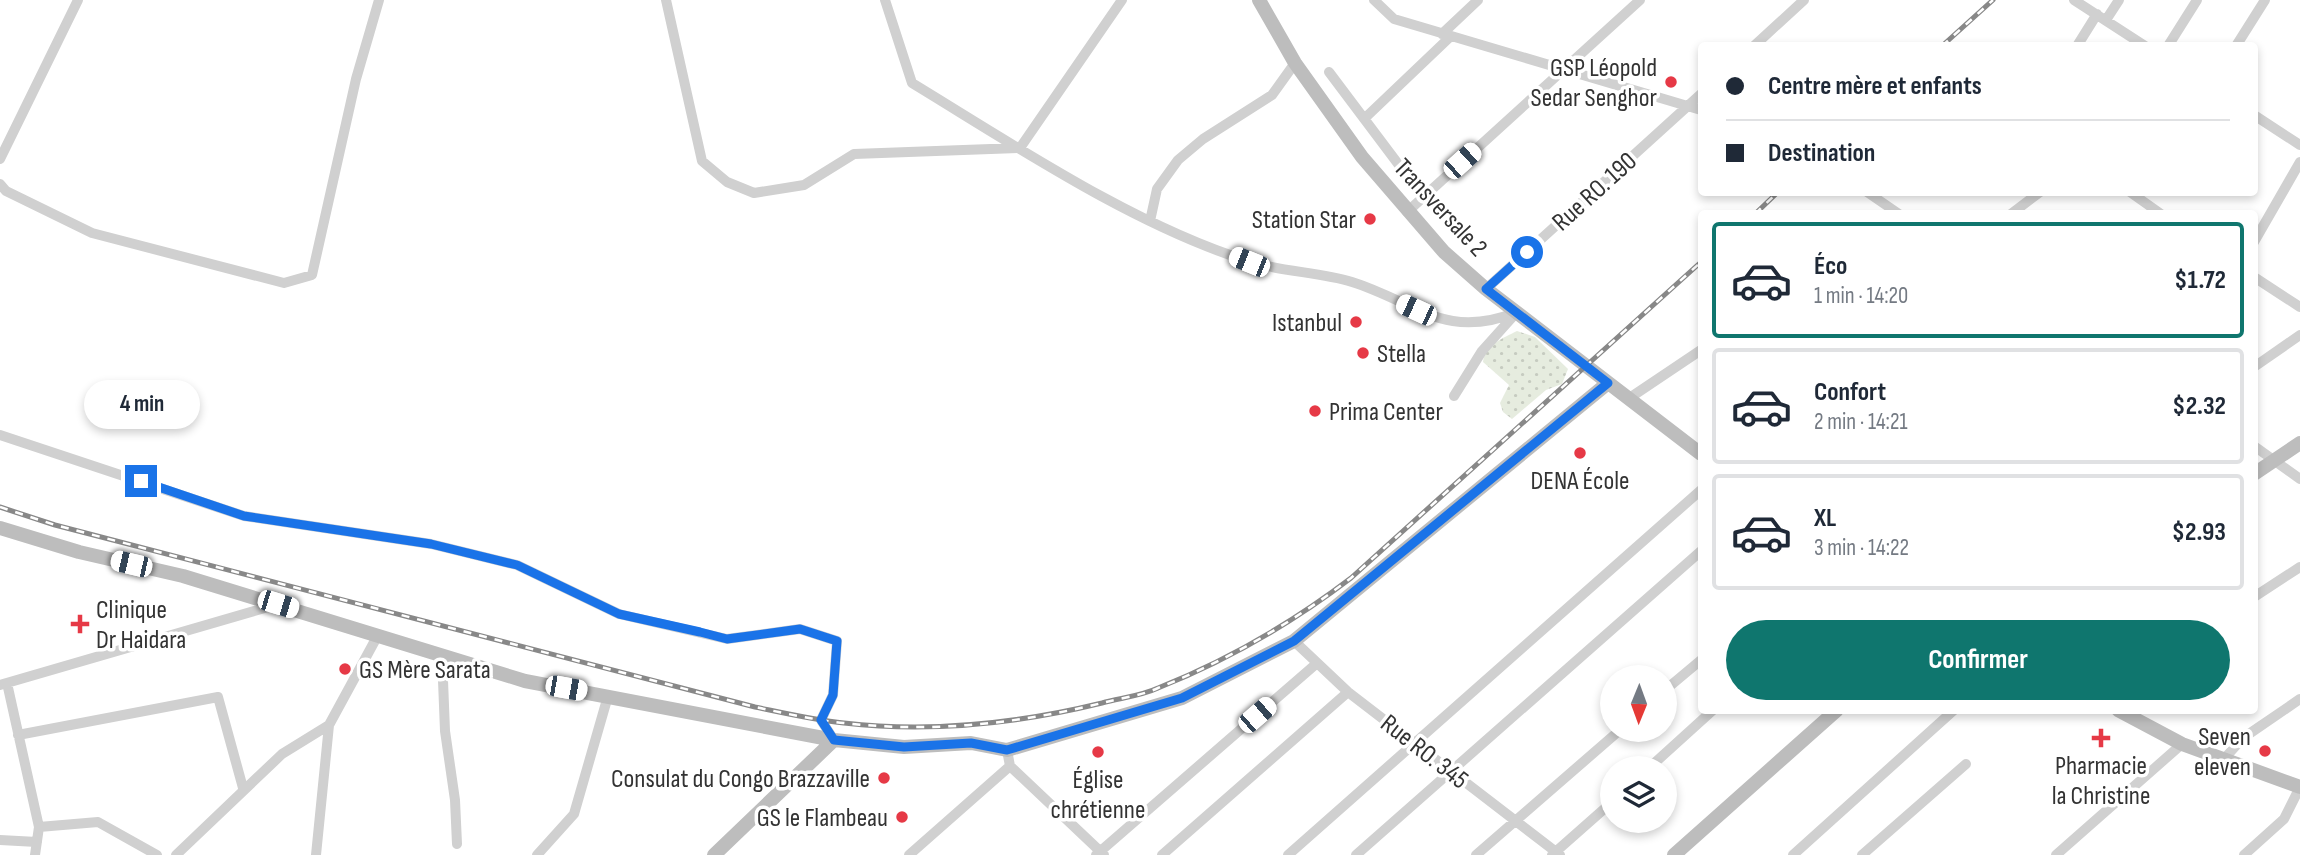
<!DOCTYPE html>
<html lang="fr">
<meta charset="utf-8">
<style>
:root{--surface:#fff;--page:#f6f6f7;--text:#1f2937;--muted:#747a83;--line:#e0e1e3;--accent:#0f766e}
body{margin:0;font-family:"Sofia Sans Condensed",sans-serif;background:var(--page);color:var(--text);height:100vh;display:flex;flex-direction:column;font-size:26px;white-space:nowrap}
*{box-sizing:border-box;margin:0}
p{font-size:23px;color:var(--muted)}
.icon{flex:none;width:38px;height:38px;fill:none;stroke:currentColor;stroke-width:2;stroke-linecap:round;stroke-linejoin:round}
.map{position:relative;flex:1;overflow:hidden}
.drawer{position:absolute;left:1698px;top:210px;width:560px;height:504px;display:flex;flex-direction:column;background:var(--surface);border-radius:7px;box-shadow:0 4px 10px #0003}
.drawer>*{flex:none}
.top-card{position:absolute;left:1698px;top:42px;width:560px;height:154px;border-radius:7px;box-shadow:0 4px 10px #0003;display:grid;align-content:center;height:154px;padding:0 28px;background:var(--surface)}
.needle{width:46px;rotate:181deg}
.tools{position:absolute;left:1600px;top:665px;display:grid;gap:14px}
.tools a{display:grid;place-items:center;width:77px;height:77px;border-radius:50%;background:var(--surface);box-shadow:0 4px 10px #0003;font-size:35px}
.end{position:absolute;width:32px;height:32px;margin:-16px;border:9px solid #1a73e8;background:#fff;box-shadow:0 0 0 4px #fff}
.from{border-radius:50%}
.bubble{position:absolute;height:49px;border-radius:24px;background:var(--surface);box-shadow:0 4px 10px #0003;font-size:23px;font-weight:700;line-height:49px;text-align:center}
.car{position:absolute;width:21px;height:42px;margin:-21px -10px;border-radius:9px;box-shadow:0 0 5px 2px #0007;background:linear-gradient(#fff 24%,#345 0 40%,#fff 0 76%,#345 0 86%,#fff 0)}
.top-card b{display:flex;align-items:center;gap:24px;height:66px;font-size:26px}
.top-card b+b{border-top:2px solid var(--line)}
.top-card i{width:18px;height:18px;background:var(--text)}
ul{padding:12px 0 0;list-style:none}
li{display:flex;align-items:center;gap:21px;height:116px;margin:0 14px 10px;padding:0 14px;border:4px solid var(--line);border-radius:7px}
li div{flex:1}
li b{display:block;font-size:26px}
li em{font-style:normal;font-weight:700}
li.selected{border-color:var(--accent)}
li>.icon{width:63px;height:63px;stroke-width:1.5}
.action{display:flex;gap:14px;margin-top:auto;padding:14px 28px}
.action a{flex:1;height:80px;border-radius:42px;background:var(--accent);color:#fff;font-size:28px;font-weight:700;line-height:80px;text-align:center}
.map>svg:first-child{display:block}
.green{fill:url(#green-dots)}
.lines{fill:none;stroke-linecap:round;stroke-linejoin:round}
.street{stroke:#d0d0d0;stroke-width:10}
.secondary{stroke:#bdbdbd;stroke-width:14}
.rail-casing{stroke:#888;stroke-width:5}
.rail{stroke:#fff;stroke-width:2.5;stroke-dasharray:8;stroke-linecap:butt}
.route{stroke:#1a73e8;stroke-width:9}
.poi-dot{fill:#e63946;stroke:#fff;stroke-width:2.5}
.labels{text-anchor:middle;stroke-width:7;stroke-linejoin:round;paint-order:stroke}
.poi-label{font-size:26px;fill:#333;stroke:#fff;text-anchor:end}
.street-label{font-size:26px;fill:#333;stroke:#fff}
</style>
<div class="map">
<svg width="2300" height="855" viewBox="0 0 2300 855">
<defs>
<pattern id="green-dots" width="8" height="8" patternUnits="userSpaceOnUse" patternTransform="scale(1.75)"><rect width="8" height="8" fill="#e6ecdf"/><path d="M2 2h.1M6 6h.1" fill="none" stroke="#c6cbc0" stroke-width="1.8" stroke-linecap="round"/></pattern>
</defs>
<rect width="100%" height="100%" fill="#fff"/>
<path class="green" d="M 1517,331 L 1535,337 L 1568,369 L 1562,384 L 1546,390 L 1512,419 L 1503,412 L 1500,403 L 1509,385 L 1483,362 C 1485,345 1503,338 1517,331 Z"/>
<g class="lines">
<path class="street" d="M 666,0 L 702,161 L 727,182 L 754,193 L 804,185 L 854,154 L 1020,148 L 1122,0
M 885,0 L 912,83 C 1014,145 1135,226 1248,261 C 1282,272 1319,272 1352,282 C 1416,302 1445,341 1517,312 L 1482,351 L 1454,396
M 1374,0 L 1394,19 L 1701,110
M 2074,0 L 2145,46
M 2106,20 L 2119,0
M 1442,34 L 1478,0
M 1754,46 L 1804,0
M 2077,46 L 2097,14
M 2168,46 L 2197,0
M 2236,46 L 2265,0
M 1329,72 L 1423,197
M 2254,115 L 2300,145
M 1365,118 L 1450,37
M 0,159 L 78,0
M 0,184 L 6,191 L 92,233 L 284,283 L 312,275 L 356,79 L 379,0
M 1867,192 L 1899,214
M 2130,192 L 2161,214
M 1407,212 L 1640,0
M 2011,214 L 2040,192
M 1150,221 L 1157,189 L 1178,160 L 1203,139 L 1272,95 L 1295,63
M 2254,242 L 2300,162
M 2254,277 L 2300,307
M 1486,289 L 1701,94
M 2254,367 L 2300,335
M 1628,399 L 1701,350
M 0,435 L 244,516 L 431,544 L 517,565 L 619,614 L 727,639 L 800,629 L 837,641 L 833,695 L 821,720 L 834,740
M 2254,446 L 2300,479
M 2254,597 L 2300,567
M 1294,641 L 1348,692 L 1560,855
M 442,655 L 445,731 L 455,800 L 457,844
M 7,683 L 39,827
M 0,685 L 275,605
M 1664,691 L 1701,660
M 18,735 L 218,697 L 243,788
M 1007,750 L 1010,766 L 1104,855
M 2223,760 L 2243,738 L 2300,699
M 1649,768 L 1713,710
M 0,840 L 37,842
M 35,855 L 39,827 L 98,822 L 157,855
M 176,855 L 282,754 L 329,725 L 378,635
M 316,855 L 329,725
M 537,855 L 574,814 L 608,696
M 909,855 L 1010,766
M 1096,855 L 1316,664
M 1162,855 L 1348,692
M 1288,855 L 1701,490
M 1356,855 L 1701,551
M 1476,855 L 1620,730
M 1552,855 L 1612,802
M 1793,855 L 1954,710
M 1862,855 L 1966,764
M 2056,855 L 2182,744
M 2244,855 L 2284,819 L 2300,787"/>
<path class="secondary" d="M 1259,0 L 1295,63 L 1362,157 L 1444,252 L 1486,289 L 1701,454
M 2254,474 L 2300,443
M 0,528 L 79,552 L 183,576 L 525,681 L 834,740 L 904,747 L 971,743 L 1007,750 L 1182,698 L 1294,641 L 1608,383
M 2118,710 L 2182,744 L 2300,787
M 714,855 L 834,740
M 1674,855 L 1837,710"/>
<g class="rail-casing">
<path id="rail" d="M 1942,46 L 1993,0
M 1755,214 L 1778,192
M 0,507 L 55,525 L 755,707 C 784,713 814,720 844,723 C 932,733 1016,724 1102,703 C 1120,698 1141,696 1158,688 C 1228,660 1292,623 1351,578 L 1701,262"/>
</g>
<use href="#rail" class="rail"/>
</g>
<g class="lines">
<path class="route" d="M 141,481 L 244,516 L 431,544 L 517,565 L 619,614 L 700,632 L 727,639 L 800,629 L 837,641 L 833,695 L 821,720 L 834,740 L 904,747 L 971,743 L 1007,750 L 1182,698 L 1294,641 L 1608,383 L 1486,289 L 1527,252"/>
</g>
<g class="poi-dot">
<circle cx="1671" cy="82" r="7"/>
<circle cx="1370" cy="219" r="7"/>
<circle cx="1356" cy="322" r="7"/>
<circle cx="1363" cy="353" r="7"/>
<circle cx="1315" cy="411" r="7"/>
<circle cx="1580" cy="453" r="7"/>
<path d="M76.5 613.5h7v7h7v7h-7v7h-7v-7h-7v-7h7z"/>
<circle cx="345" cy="669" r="7"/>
<path d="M2097.5 727.5h7v7h7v7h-7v7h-7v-7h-7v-7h7z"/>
<circle cx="2265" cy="751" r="7"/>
<circle cx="1098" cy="752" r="7"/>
<circle cx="884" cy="778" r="7"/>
<circle cx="902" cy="817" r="7"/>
</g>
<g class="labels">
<g class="poi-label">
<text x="1657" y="76">GSP Léopold<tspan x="1657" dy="30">Sedar Senghor</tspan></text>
<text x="1356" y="228">Station Star</text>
<text x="1342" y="331">Istanbul</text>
<text x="1377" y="362" text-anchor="start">Stella</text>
<text x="1329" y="420" text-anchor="start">Prima Center</text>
<text x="1580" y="489" text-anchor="middle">DENA École</text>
<text x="96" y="618" text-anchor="start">Clinique<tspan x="96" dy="30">Dr Haidara</tspan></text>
<text x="359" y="678" text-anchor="start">GS Mère Sarata</text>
<text x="2251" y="745">Seven<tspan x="2251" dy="30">eleven</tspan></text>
<text x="2101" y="774" text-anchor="middle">Pharmacie<tspan x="2101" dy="30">la Christine</tspan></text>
<text x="870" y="787">Consulat du Congo Brazzaville</text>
<text x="1098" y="788" text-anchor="middle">Église<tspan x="1098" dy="30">chrétienne</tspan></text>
<text x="888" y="826">GS le Flambeau</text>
</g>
<g class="street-label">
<text transform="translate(1594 191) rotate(-42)" y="9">Rue RO. 190</text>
<text transform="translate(1441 207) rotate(47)" y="9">Transversale 2</text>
<text transform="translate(1425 751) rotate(38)" y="9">Rue RO. 345</text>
</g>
</g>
</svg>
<div class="tools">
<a><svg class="needle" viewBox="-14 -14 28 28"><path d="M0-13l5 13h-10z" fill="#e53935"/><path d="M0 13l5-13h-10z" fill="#747a83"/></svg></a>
<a><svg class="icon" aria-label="layers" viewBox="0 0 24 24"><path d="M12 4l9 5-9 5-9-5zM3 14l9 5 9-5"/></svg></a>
</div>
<i class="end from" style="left:1527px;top:252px"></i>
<i class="end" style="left:141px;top:481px"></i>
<div class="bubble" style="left:84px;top:380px;width:116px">4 min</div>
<i class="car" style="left:1462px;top:161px;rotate:48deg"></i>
<i class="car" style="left:1249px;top:262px;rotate:292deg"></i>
<i class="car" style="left:1416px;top:310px;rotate:295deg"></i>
<i class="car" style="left:131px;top:564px;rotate:283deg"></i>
<i class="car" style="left:278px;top:604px;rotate:107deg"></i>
<i class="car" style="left:566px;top:688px;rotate:100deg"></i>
<i class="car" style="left:1257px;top:715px;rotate:49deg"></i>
<div class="top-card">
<b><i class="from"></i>Centre mère et enfants</b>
<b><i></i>Destination</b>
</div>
<section class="drawer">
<ul>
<li class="selected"><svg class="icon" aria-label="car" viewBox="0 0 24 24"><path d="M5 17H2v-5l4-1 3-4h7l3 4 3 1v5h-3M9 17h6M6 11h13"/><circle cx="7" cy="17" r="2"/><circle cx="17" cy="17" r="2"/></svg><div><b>Éco</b><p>1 min · 14:20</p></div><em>$1.72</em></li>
<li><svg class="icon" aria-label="car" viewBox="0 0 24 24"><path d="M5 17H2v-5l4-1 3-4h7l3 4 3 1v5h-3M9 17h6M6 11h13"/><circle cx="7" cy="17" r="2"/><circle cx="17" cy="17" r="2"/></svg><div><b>Confort</b><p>2 min · 14:21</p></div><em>$2.32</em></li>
<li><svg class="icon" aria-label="car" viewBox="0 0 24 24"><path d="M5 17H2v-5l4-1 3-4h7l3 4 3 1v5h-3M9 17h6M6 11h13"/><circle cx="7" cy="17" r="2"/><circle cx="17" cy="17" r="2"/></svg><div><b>XL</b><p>3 min · 14:22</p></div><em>$2.93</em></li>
</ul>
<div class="action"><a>Confirmer</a></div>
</section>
</div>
